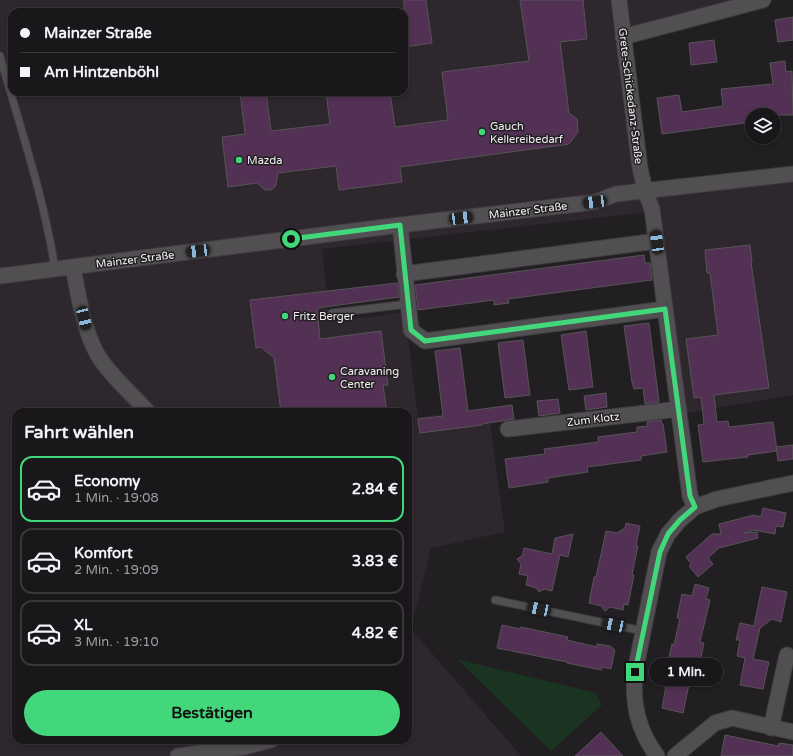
<!DOCTYPE html>
<html lang="de">
<meta charset="utf-8">
<style>
:root{--surface:#1a171a;--page:#232023;--text:#f1f3f6;--muted:#9f9fa2;--line:#383639;--accent:#42d77b}
body{margin:0;font-family:"Varela Round",sans-serif;background:var(--page);color:var(--text);height:100vh;display:flex;flex-direction:column;font-size:15px;white-space:nowrap}
*{box-sizing:border-box;margin:0}
p{font-size:13px;color:var(--muted)}
.icon{flex:none;width:22px;height:22px;fill:none;stroke:currentColor;stroke-width:2;stroke-linecap:round;stroke-linejoin:round}
.map{position:relative;flex:1;overflow:hidden}
.side{position:absolute;left:12px;top:408px;width:400px;height:336px;display:flex;flex-direction:column;background:var(--surface);border-radius:12px;box-shadow:0 2px 6px #0003,0 0 0 1px var(--line)}
.side>*{flex:none}
.banner{position:absolute;left:8px;top:8px;width:400px;height:88px;border-radius:12px;box-shadow:0 2px 6px #0003,0 0 0 1px var(--line);display:grid;align-content:center;height:88px;padding:0 12px;background:var(--surface)}
.buttons{position:absolute;left:745px;top:108px;display:grid;gap:8px}
.buttons a{display:grid;place-items:center;width:36px;height:36px;border-radius:50%;background:var(--surface);box-shadow:0 2px 6px #0003,0 0 0 1px var(--line);font-size:20px}
.end{position:absolute;width:18px;height:18px;margin:-9px;border:5px solid #42d77b;background:#111;box-shadow:0 0 0 2px #111}
.from{border-radius:50%}
.bubble{position:absolute;height:28px;border-radius:14px;background:var(--surface);box-shadow:0 2px 6px #0003,0 0 0 1px var(--line);font-size:13px;font-weight:800;line-height:28px;text-align:center}
.car{position:absolute;width:12px;height:24px;margin:-12px -6px;border-radius:5px;box-shadow:0 0 3px 1px #0007;background:linear-gradient(#222 24%,#8ab4d8 0 40%,#222 0 76%,#8ab4d8 0 86%,#222 0)}
.banner b{display:flex;align-items:center;gap:14px;height:38px;font-size:15px}
.banner b+b{border-top:1px solid var(--line)}
.banner i{width:10px;height:10px;background:var(--text)}
ul{padding:0;list-style:none}
li{display:flex;align-items:center;gap:12px;height:66px;margin:0 8px 6px;padding:0 4px;border:2px solid var(--line);border-radius:12px}
li div{flex:1}
li b{display:block;font-size:15px}
li em{font-style:normal;font-weight:800}
li.active{border-color:var(--accent)}
li>.icon{width:36px;height:36px;stroke-width:1.5}
h2{padding:0 12px;font-size:18px;line-height:48px}
.button{display:flex;gap:8px;margin-top:auto;padding:8px 12px}
.button a{flex:1;height:46px;border-radius:24px;background:var(--accent);color:#111;font-size:16px;font-weight:800;line-height:46px;text-align:center}
.map>svg:first-child{display:block}
.built{fill:#2e272e;fill-rule:evenodd}
.green{fill:#1b3321}
.building{fill:#533154;stroke:#575457}
.lines{fill:none;stroke-linecap:round;stroke-linejoin:round}
.lane-casing{stroke:#3e3c3e;stroke-width:9}
.street-casing{stroke:#3e3c3e;stroke-width:17}
.lane{stroke:#524f52;stroke-width:7}
.street{stroke:#524f52;stroke-width:15}
.route{stroke:#42d77b;stroke-width:5}
.poi-dot{fill:#42d77b;stroke:#221f22;stroke-width:1.5}
.labels{text-anchor:middle;stroke-width:3;stroke-linejoin:round;paint-order:stroke}
.street-label{font-size:11px;fill:#f2f0f2;stroke:#221f22}
.poi-label{font-size:11px;fill:#f2f0f2;stroke:#221f22;text-anchor:start}
</style>
<div class="map">
<svg width="793" height="756" viewBox="0 0 793 756">
<rect width="100%" height="100%" fill="#221f22"/>
<path class="built" d="M 0,0 L 763,0 L 623,37 L 645,191 L 793,174 L 793,395 L 675,415 L 650,212 L 322,249 L 330,322 L 405,312 L 418,417 L 488,409 L 505,532 L 431,548 L 411,629 L 521,756 L 0,756 ZM 12,12 L 404,12 L 404,92 L 12,92 ZM 16,412 L 408,412 L 408,740 L 16,740 Z"/>
<path class="green" d="M 457,659 L 596,693 L 602,705 L 551,751 Z"/>
<path class="building" d="M 404,0 L 426,0 L 432,43 L 404,47 Z
M 520,0 L 583,0 L 587,39 L 560,42 L 569,113 L 577,119 L 578,132 L 569,144 L 400,167 L 402,182 L 339,190 L 336,166 L 278,173 L 276,185 L 274,188 L 270,190 L 265,190 L 257,183 L 228,187 L 222,137 L 245,134 L 240,92 L 266,92 L 271,131 L 330,124 L 326,92 L 390,92 L 395,127 L 448,120 L 442,72 L 529,61 Z
M 793,17 L 793,40 L 778,42 L 775,20 Z
M 714,40 L 717,62 L 691,65 L 689,43 Z
M 785,61 L 786,72 L 792,71 L 793,115 L 752,115 L 752,122 L 662,134 L 657,98 L 679,95 L 682,112 L 723,106 L 721,89 L 773,84 L 770,63 Z
M 750,245 L 752,262 L 751,262 L 769,388 L 714,395 L 717,422 L 728,421 L 729,427 L 773,422 L 777,451 L 748,455 L 748,457 L 703,462 L 698,425 L 704,424 L 701,397 L 694,398 L 686,339 L 718,335 L 710,273 L 707,273 L 705,250 Z
M 644,255 L 645,263 L 650,263 L 652,280 L 508,299 L 509,303 L 494,305 L 494,300 L 418,310 L 415,285 Z
M 397,283 L 399,297 L 317,308 L 320,339 L 381,331 L 388,385 L 383,385 L 387,412 L 281,412 L 274,358 L 261,347 L 256,348 L 250,300 Z
M 649,323 L 659,402 L 645,404 L 643,388 L 634,389 L 632,382 L 624,326 Z
M 586,331 L 593,387 L 569,390 L 561,335 Z
M 523,340 L 530,395 L 505,398 L 498,343 Z
M 460,348 L 468,411 L 512,405 L 514,419 L 482,424 L 482,425 L 420,433 L 418,419 L 443,416 L 435,351 Z
M 606,393 L 607,407 L 586,410 L 584,396 Z
M 558,399 L 560,413 L 539,416 L 537,401 Z
M 661,420 L 662,424 L 663,424 L 667,452 L 641,456 L 641,460 L 587,467 L 588,472 L 548,478 L 548,482 L 509,488 L 505,459 L 545,454 L 544,449 L 598,442 L 598,437 L 637,432 L 637,427 L 648,426 L 647,422 Z
M 793,445 L 793,459 L 778,461 L 776,447 Z
M 763,508 L 786,513 L 783,527 L 776,526 L 775,534 L 754,530 L 744,533 L 757,532 L 758,538 L 719,548 L 708,558 L 713,564 L 698,577 L 689,566 L 691,564 L 686,557 L 712,534 L 721,534 L 719,524 L 754,515 L 761,517 Z
M 626,523 L 640,526 L 636,546 L 638,546 L 632,575 L 634,575 L 628,605 L 624,604 L 623,610 L 610,607 L 605,611 L 601,606 L 589,603 L 594,577 L 596,577 L 606,531 L 617,533 L 625,528 Z
M 573,534 L 568,557 L 560,555 L 552,591 L 544,589 L 539,592 L 536,588 L 526,585 L 528,576 L 519,574 L 521,564 L 517,559 L 522,556 L 524,548 L 552,554 L 555,538 Z
M 695,584 L 709,588 L 706,599 L 710,600 L 700,642 L 704,643 L 697,676 L 691,675 L 683,713 L 662,708 L 670,663 L 668,662 L 672,644 L 674,645 L 680,618 L 677,618 L 682,594 L 692,596 Z
M 762,587 L 787,592 L 781,622 L 772,619 L 760,628 L 753,659 L 769,662 L 763,689 L 740,685 L 745,658 L 737,656 L 740,640 L 736,640 L 740,623 L 754,626 Z
M 502,625 L 520,629 L 521,627 L 568,637 L 567,640 L 597,647 L 597,644 L 610,646 L 615,650 L 611,669 L 602,667 L 601,670 L 567,663 L 567,662 L 497,648 Z
M 601,732 L 623,756 L 575,756 Z
M 725,735 L 778,746 L 779,743 L 793,745 L 793,756 L 721,756 Z"/>
<g class="lines">
<g class="lane-casing">
<path id="lane" d="M 0,56 C 20,127 44,197 55,269
M 332,313 L 408,304
M 495,600 L 643,631"/>
</g>
<g class="street-casing">
<path id="street" d="M 619,0 L 640,168 L 645,191 L 652,209 L 690,496 L 695,507
M 623,37 L 763,0
M 400,225 L 411,330 L 425,341 L 665,309
M 73,267 C 78,294 85,338 101,360 C 114,379 133,395 148,412
M 404,274 L 657,241
M 0,276 L 400,225 L 595,202 L 616,194 L 793,174
M 508,429 L 679,409
M 771,728 L 787,655
M 178,756 L 245,747 L 271,740
M 657,756 C 638,730 632,704 635,672 L 659,552 L 668,534 L 680,520 L 695,507 L 717,499 L 793,483
M 675,756 L 715,723 L 732,718 L 793,732"/>
</g>
<use href="#lane" class="lane"/>
<use href="#street" class="street"/>
</g>
<g class="lines">
<path class="route" d="M 291,239 L 400,225 L 411,330 L 425,341 L 665,309 L 690,496 L 695,507 L 680,520 L 668,534 L 660,552 L 635,672"/>
</g>
<g class="poi-dot">
<circle cx="482" cy="132" r="4"/>
<circle cx="239" cy="160" r="4"/>
<circle cx="285" cy="316" r="4"/>
<circle cx="332" cy="377" r="4"/>
</g>
<g class="labels">
<g class="street-label">
<text transform="translate(631 96) rotate(83)" y="4">Grete-Schickedanz-Straße</text>
<text transform="translate(528 210) rotate(-7)" y="4">Mainzer Straße</text>
<text transform="translate(135 259) rotate(-7)" y="4">Mainzer Straße</text>
<text transform="translate(593 419) rotate(-7)" y="4">Zum Klotz</text>
</g>
<g class="poi-label">
<text x="490" y="130">Gauch<tspan x="490" dy="13">Kellereibedarf</tspan></text>
<text x="247" y="164">Mazda</text>
<text x="293" y="320">Fritz Berger</text>
<text x="340" y="375">Caravaning<tspan x="340" dy="13">Center</tspan></text>
</g>
</g>
</svg>
<div class="buttons">
<a><svg class="icon" aria-label="layers" viewBox="0 0 24 24"><path d="M12 4l9 5-9 5-9-5zM3 14l9 5 9-5"/></svg></a>
</div>
<i class="end from" style="left:291px;top:239px"></i>
<i class="end" style="left:635px;top:672px"></i>
<div class="bubble" style="left:649px;top:658px;width:74px">1 Min.</div>
<i class="car" style="left:595px;top:202px;rotate:263deg"></i>
<i class="car" style="left:461px;top:218px;rotate:83deg"></i>
<i class="car" style="left:657px;top:242px;rotate:352deg"></i>
<i class="car" style="left:198px;top:251px;rotate:263deg"></i>
<i class="car" style="left:84px;top:318px;rotate:166deg"></i>
<i class="car" style="left:539px;top:609px;rotate:282deg"></i>
<i class="car" style="left:614px;top:625px;rotate:282deg"></i>
<div class="banner">
<b><i class="from"></i>Mainzer Straße</b>
<b><i></i>Am Hintzenböhl</b>
</div>
<section class="side">
<h2>Fahrt wählen</h2>
<ul>
<li class="active"><svg class="icon" aria-label="car" viewBox="0 0 24 24"><path d="M5 17H2v-5l4-1 3-4h7l3 4 3 1v5h-3M9 17h6M6 11h13"/><circle cx="7" cy="17" r="2"/><circle cx="17" cy="17" r="2"/></svg><div><b>Economy</b><p>1 Min. · 19:08</p></div><em>2.84 €</em></li>
<li><svg class="icon" aria-label="car" viewBox="0 0 24 24"><path d="M5 17H2v-5l4-1 3-4h7l3 4 3 1v5h-3M9 17h6M6 11h13"/><circle cx="7" cy="17" r="2"/><circle cx="17" cy="17" r="2"/></svg><div><b>Komfort</b><p>2 Min. · 19:09</p></div><em>3.83 €</em></li>
<li><svg class="icon" aria-label="car" viewBox="0 0 24 24"><path d="M5 17H2v-5l4-1 3-4h7l3 4 3 1v5h-3M9 17h6M6 11h13"/><circle cx="7" cy="17" r="2"/><circle cx="17" cy="17" r="2"/></svg><div><b>XL</b><p>3 Min. · 19:10</p></div><em>4.82 €</em></li>
</ul>
<div class="button"><a>Bestätigen</a></div>
</section>
</div>
